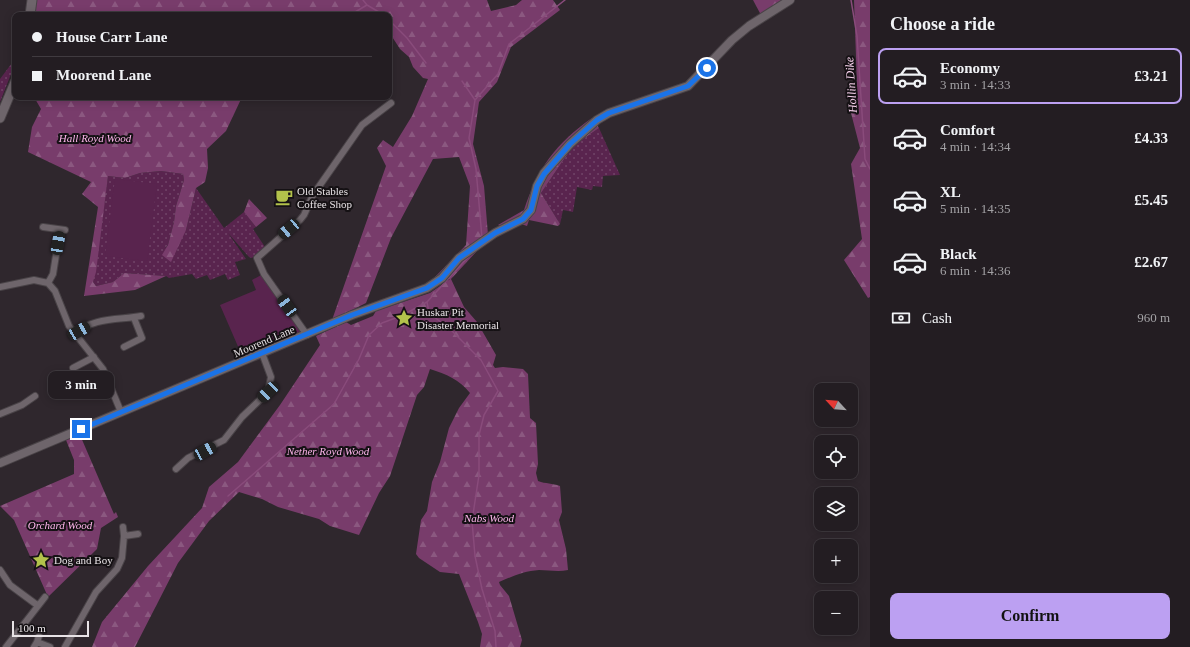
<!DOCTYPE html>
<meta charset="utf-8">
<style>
:root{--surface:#231d22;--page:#2b262a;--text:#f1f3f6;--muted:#a3a2a5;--line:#403b40;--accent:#bca0f2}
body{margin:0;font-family:Georgia,serif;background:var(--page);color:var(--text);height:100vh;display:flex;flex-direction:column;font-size:15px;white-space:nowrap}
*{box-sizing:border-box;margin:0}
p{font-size:13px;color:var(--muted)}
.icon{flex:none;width:22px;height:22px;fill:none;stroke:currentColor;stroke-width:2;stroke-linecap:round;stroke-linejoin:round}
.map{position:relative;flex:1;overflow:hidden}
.side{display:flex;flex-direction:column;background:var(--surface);width:320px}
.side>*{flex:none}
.hud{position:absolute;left:12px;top:12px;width:380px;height:88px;border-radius:8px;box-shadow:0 2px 10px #0003,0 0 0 1px var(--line);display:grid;align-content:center;height:88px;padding:0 20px;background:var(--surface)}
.needle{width:26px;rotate:296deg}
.buttons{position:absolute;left:814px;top:383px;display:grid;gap:8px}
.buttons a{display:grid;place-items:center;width:44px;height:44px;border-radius:8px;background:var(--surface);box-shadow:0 2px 10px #0003,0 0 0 1px var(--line);font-size:20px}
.scale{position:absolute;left:12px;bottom:10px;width:77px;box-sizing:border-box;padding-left:4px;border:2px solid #e8e3e6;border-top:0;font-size:11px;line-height:14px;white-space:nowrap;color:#e8e3e6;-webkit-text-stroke:3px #151114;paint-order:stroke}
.end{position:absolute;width:18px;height:18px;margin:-9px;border:5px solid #1a73e8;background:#fff;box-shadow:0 0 0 2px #fff}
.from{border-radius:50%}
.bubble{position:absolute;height:28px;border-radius:8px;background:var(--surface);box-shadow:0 2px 10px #0003,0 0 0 1px var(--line);font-size:13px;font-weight:700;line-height:28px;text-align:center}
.car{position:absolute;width:12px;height:24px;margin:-12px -6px;border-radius:5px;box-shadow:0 0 3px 1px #0007;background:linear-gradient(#222 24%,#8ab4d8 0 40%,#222 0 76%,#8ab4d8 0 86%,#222 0)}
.hud b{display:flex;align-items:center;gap:14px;height:38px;font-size:15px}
.hud b+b{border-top:1px solid var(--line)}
.hud i{width:10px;height:10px;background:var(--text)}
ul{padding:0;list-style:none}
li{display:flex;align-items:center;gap:12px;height:56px;margin:0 8px 6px;padding:0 12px;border:2px solid transparent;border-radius:8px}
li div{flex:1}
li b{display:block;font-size:15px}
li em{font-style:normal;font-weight:700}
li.current{border-color:var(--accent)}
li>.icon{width:36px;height:36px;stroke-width:1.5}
h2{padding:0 20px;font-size:18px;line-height:48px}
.pay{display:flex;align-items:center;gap:10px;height:44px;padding:0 20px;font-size:15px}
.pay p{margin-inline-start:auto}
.action{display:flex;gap:8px;margin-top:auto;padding:8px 20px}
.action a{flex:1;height:46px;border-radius:8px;background:var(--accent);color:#111;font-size:16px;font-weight:700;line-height:46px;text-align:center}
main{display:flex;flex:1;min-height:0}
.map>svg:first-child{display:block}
.grass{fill:url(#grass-dots)}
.forest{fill:url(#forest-firs)}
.garden{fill:#59244e}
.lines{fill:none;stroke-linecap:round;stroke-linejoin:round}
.stream{stroke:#894b7b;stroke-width:1.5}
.minor-casing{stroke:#494347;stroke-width:8}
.tertiary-casing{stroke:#494347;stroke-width:10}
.secondary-casing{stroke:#494347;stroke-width:11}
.minor{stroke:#6e656b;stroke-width:6}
.tertiary{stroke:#6e656b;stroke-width:8}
.secondary{stroke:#6e656b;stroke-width:9}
.route{stroke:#1a73e8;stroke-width:5}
.labels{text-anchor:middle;stroke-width:4;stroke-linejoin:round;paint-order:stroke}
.park-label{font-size:11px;font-style:italic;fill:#fdb5eb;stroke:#151114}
.poi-label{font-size:11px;fill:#e8e3e6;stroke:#151114;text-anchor:start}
.street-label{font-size:11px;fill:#e8e3e6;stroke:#151114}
.water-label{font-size:12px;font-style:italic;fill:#fbd5f0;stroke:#151114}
</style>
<main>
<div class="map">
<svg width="870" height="647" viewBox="0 0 870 647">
<defs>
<pattern id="grass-dots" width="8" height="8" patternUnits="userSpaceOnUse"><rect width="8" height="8" fill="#59244e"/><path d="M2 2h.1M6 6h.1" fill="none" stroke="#714468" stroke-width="1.8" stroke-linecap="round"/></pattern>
<pattern id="forest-firs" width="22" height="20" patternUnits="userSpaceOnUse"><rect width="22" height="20" fill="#783c6b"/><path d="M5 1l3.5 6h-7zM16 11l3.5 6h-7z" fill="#8b5880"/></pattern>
</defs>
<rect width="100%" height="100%" fill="#2f272d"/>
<path class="grass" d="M 15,59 L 15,64 L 0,102 L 0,79 Z
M 599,128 L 620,175 L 603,176 L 602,187 L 593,186 L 592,190 L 577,187 L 573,212 L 563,210 L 560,224 L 541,193 L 573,146 Z
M 161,171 L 183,174 L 184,180 L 176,206 L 174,222 L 168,245 L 164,249 L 186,230 L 196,188 L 224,228 L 244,212 L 256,227 L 253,229 L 265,247 L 252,258 L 249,257 L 228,233 L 246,259 L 235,262 L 240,275 L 228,280 L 225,274 L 210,280 L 207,275 L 196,279 L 192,274 L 169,278 L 166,276 L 124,273 L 113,282 L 96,286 L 93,282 L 108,176 L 125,178 L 140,173 Z"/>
<path class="forest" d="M 35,0 L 487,0 L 491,11 L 516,5 L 522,0 L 553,0 L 560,10 L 511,47 L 497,82 L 479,102 L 473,144 L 484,186 L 488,235 L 477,251 L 451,279 L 464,307 L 477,322 L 496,355 L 493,365 L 495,368 L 503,367 L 523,369 L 528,374 L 530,418 L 536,423 L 538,464 L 536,473 L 538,481 C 546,484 552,483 560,486 L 562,512 L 559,520 L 566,549 L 568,570 C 558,572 549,570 539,570 C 524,571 513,576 499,582 L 500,585 L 509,596 L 522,640 L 520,647 L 480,647 L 482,634 L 478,622 L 459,574 L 440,572 L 419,558 L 416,554 L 421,520 L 427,511 L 432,482 L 440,462 L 449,428 L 459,408 L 470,393 C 460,380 446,374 430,369 L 424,387 L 417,395 L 390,476 L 379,493 L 359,535 L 330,526 L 319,519 L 278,507 L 262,499 L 239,492 L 209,521 L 178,563 L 135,647 L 92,647 L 102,622 L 148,566 L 202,508 L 209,487 L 238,462 L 280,405 L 320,345 L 316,336 L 346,322 L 351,325 L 373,316 L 376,311 L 430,293 L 450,279 L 435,277 L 466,245 L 470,186 L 459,157 L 433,159 L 391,238 L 366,303 L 332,320 L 386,166 L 377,148 L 383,140 L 393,147 L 412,116 L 428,79 L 423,78 L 413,67 L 409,57 L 400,49 L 389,32 L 389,15 L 33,15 Z
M 753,0 L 787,0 L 761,15 Z
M 854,0 L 870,0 L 870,297 L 868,298 L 844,260 L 862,239 L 851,164 L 860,148 L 851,113 L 857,85 Z
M 34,97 L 242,97 L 226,131 L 207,149 L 208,168 L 205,182 L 196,188 L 186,230 L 171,262 L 162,255 L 168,245 L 174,222 L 176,206 L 184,180 L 183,174 L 161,171 L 140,173 L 125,178 L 108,176 L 96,272 L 93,282 L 96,286 L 113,282 L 124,273 L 166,276 L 135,290 L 84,296 L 98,207 L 82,194 L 91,182 L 28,152 L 32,127 L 41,109 Z
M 592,118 L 599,128 L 573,146 L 541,193 L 560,224 L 558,226 L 529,220 L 527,226 L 521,224 L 508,230 L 498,225 L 524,210 C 538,168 555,144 592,118 Z
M 249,199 L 267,218 L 256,227 L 244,212 Z
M 80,435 L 114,514 L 116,512 L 118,517 L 101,528 L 97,549 L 48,597 L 14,520 L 0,506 L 74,474 L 74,460 L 66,440 Z"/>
<path class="garden" d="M 115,179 L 157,184 L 147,261 L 105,256 Z
M 263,274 L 302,332 L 243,358 L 220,305 L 256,290 L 252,280 Z"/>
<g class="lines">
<path class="stream" d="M 363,0 L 367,5 L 384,15
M 851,0 L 857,36 L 865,159 L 870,169
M 350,15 L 367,5
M 389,20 L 407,38 L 426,63
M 462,81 L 475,100
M 482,238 L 476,169 L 469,138 L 475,100 L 498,74 L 509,44 L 565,0
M 427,302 L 429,313 L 450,329 L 481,360 L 498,391 L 484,415 L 479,435 L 479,475 L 472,521 L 475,556 L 482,589 L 495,631 L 496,647
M 228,496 L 334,404 L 359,359 L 369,335 L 382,323 L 401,316 L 427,302 L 471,254"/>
<g class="minor-casing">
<path id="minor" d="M 43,227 L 65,230
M 48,283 L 53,274 L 60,230
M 0,287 L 34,280 L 48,283 L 55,291 L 69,326 L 103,369 L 121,412
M 76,334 C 91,317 121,320 141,316
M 307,335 L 264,274 L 257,258 L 300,220 L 304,215 L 313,195 L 362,125 L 391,103
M 124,347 L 142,338 L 134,318
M 73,368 L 94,357
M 0,414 L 22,405 L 35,396
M 176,469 L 188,458 L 224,440 L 242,417 L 268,392 L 271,377 L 262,353
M 123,527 L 124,536
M 0,570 L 10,585 L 37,605
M 37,642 L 50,647
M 6,647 L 45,597
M 34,647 L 37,642 L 39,636
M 65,647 L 96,592 L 117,569 L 122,558 L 124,536 L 138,534"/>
</g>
<g class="tertiary-casing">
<path id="tertiary" d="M 0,463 L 352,315 L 427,288 L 442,278 L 459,258 L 495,233 L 523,219 L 531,210 L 537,186 L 544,173 L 570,144 L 597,120 L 609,113 L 688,86 L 732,40 L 749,26 L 790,0"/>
</g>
<g class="secondary-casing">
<path id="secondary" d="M 30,15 L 32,0
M 0,118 L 15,82"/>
</g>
<use href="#minor" class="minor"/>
<use href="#tertiary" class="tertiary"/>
<use href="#secondary" class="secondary"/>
</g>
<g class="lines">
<path class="route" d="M 81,429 L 352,315 L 427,288 L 442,278 L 459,258 L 495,233 L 523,219 L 531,210 L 537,186 L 544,174 L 570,144 L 597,120 L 609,113 L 688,86 L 707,68"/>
</g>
<defs>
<g id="cafe-bare" transform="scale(1.38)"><path d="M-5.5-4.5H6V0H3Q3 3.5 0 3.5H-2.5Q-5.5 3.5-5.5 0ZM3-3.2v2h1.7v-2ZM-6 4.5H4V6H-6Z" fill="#b3c24b" stroke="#151114" stroke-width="2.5" paint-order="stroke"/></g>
<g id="sight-bare" transform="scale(1.38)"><path d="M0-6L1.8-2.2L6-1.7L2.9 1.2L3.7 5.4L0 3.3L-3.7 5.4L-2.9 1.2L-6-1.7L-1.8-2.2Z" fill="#b3c24b" stroke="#151114" stroke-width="2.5" paint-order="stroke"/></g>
</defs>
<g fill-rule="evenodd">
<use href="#cafe-bare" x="284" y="197"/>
<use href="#sight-bare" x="404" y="318"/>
<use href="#sight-bare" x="41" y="560"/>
</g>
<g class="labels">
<g class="park-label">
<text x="95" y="142">Hall Royd Wood</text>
<text x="328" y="455">Nether Royd Wood</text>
<text x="489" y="522">Nabs Wood</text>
<text x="60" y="529">Orchard Wood</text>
</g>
<g class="poi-label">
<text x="297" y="195">Old Stables<tspan x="297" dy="13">Coffee Shop</tspan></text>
<text x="417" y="316">Huskar Pit<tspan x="417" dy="13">Disaster Memorial</tspan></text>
<text x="54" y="564">Dog and Boy</text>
</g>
<g class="street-label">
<text transform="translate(264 341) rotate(-23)" y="4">Moorend Lane</text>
</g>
<g class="water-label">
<text transform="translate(851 85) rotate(-94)" y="4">Hollin Dike</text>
</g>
</g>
</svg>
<div class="buttons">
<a><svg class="needle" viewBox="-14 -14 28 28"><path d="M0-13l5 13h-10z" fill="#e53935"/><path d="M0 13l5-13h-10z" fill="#a3a2a5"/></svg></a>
<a><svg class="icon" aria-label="locate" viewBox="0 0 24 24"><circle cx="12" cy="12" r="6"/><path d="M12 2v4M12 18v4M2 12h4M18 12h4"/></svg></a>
<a><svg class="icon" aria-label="layers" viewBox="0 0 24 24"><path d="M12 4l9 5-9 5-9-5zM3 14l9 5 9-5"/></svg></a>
<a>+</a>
<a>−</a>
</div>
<div class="scale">100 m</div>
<i class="end from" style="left:707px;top:68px"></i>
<i class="end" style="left:81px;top:429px"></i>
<div class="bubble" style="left:48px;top:371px;width:66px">3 min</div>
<i class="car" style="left:289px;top:229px;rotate:230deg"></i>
<i class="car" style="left:58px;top:243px;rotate:10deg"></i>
<i class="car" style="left:287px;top:306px;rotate:324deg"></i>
<i class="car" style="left:79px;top:331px;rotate:60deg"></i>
<i class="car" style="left:268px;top:392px;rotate:226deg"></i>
<i class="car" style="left:205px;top:451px;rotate:61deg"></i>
<div class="hud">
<b><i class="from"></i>House Carr Lane</b>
<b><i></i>Moorend Lane</b>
</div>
</div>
<section class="side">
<h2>Choose a ride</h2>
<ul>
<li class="current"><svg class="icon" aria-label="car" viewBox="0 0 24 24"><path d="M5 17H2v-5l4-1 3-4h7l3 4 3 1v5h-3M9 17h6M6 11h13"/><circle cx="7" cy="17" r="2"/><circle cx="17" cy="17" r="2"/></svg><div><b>Economy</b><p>3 min · 14:33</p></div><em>£3.21</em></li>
<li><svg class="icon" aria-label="car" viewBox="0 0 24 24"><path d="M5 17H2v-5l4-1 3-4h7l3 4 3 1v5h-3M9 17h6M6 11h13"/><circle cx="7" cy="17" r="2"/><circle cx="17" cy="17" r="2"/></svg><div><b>Comfort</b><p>4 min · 14:34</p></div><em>£4.33</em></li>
<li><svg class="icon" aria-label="car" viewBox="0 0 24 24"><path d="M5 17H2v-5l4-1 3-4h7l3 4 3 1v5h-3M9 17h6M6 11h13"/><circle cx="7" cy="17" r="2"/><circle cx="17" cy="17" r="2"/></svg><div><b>XL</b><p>5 min · 14:35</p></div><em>£5.45</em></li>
<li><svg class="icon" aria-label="car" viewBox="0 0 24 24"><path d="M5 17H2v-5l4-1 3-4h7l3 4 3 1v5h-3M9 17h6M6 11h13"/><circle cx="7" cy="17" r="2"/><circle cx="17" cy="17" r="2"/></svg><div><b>Black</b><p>6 min · 14:36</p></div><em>£2.67</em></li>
</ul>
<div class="pay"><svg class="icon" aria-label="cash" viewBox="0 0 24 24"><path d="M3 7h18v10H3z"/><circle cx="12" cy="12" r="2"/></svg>Cash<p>960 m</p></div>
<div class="action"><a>Confirm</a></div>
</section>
</main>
